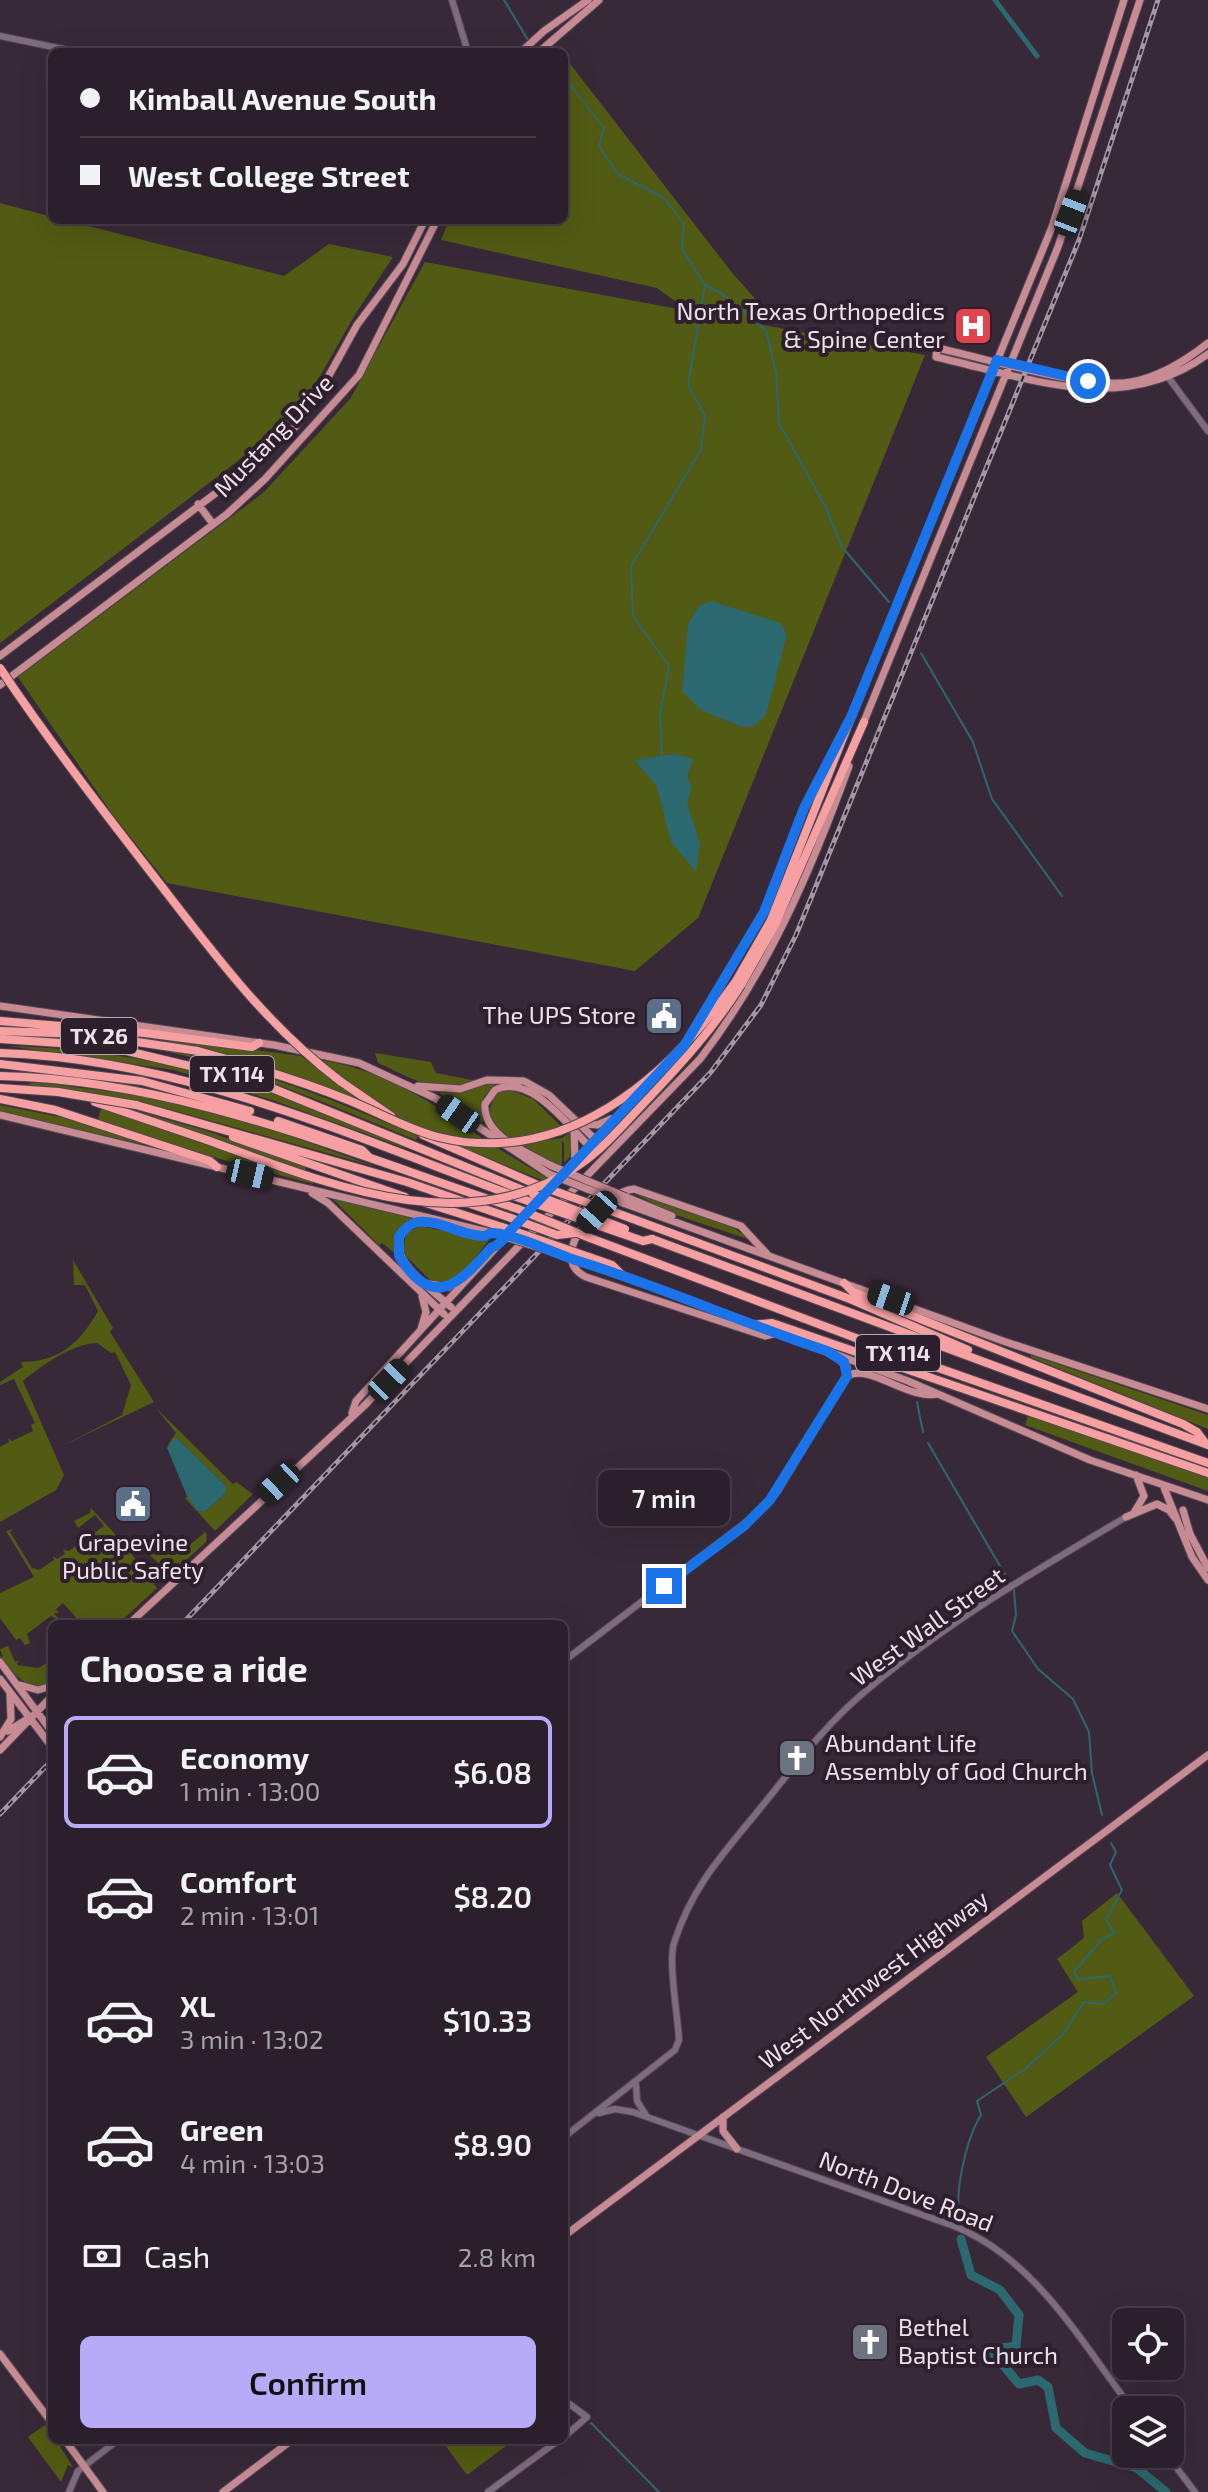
<!DOCTYPE html>
<meta charset="utf-8">
<style>
:root{--surface:#2a1f2a;--page:#322732;--text:#f1f3f6;--muted:#a5a2a8;--line:#463d47;--accent:#b7abf8}
body{margin:0;font-family:"Exo 2",sans-serif;background:var(--page);color:var(--text);height:100vh;display:flex;flex-direction:column;font-size:30px;white-space:nowrap}
*{box-sizing:border-box;margin:0}
p{font-size:26px;color:var(--muted)}
.icon{flex:none;width:44px;height:44px;fill:none;stroke:currentColor;stroke-width:2;stroke-linecap:round;stroke-linejoin:round}
.map{position:relative;flex:1;overflow:hidden}
.panel{position:absolute;left:48px;top:1620px;width:520px;height:824px;display:flex;flex-direction:column;background:var(--surface);border-radius:12px;box-shadow:0 8px 32px #0002,0 0 0 2px var(--line)}
.panel>*{flex:none}
.top-card{position:absolute;left:48px;top:48px;width:520px;height:176px;border-radius:12px;box-shadow:0 8px 32px #0002,0 0 0 2px var(--line);display:grid;align-content:center;height:176px;padding:0 32px;background:var(--surface)}
.controls{position:absolute;left:1112px;top:2308px;display:grid;gap:16px}
.controls a{display:grid;place-items:center;width:72px;height:72px;border-radius:12px;background:var(--surface);box-shadow:0 8px 32px #0002,0 0 0 2px var(--line);font-size:40px}
.end{position:absolute;width:36px;height:36px;margin:-18px;border:10px solid #1a73e8;background:#fff;box-shadow:0 0 0 4px #fff}
.from{border-radius:50%}
.bubble{position:absolute;height:56px;border-radius:12px;background:var(--surface);box-shadow:0 8px 32px #0002,0 0 0 2px var(--line);font-size:26px;font-weight:600;line-height:56px;text-align:center}
.car{position:absolute;width:24px;height:48px;margin:-24px -12px;border-radius:10px;box-shadow:0 0 6px 2px #0007;background:linear-gradient(#222 24%,#8ab4d8 0 40%,#222 0 76%,#8ab4d8 0 86%,#222 0)}
.top-card b{display:flex;align-items:center;gap:28px;height:76px;font-size:30px}
.top-card b+b{border-top:2px solid var(--line)}
.top-card i{width:20px;height:20px;background:var(--text)}
ul{padding:0;list-style:none}
li{display:flex;align-items:center;gap:24px;height:112px;margin:0 16px 12px;padding:0 16px;border:4px solid transparent;border-radius:12px}
li div{flex:1}
li b{display:block;font-size:30px}
li em{font-style:normal;font-weight:600}
li.current{border-color:var(--accent)}
li>.icon{width:72px;height:72px;stroke-width:1.5}
h2{padding:0 32px;font-size:36px;line-height:96px}
.pay{display:flex;align-items:center;gap:20px;height:88px;padding:0 32px;font-size:30px}
.pay p{margin-inline-start:auto}
.primary-button{display:flex;gap:16px;margin-top:auto;padding:16px 32px}
.primary-button a{flex:1;height:92px;border-radius:12px;background:var(--accent);color:#111;font-size:32px;font-weight:600;line-height:92px;text-align:center}
.map>svg:first-child{display:block}
.green{fill:#525b13}
.water{fill:#2b686f}
.lines{fill:none;stroke-linecap:round;stroke-linejoin:round}
.stream{stroke:#2b686f;stroke-width:2}
.canal{stroke:#2b686f;stroke-width:5}
.river{stroke:#2b686f;stroke-width:9}
.minor-casing{stroke:#554754;stroke-width:8}
.major-casing{stroke:#554754;stroke-width:9}
.highway-casing{stroke:#554754;stroke-width:10}
.minor{stroke:#7d6c7d;stroke-width:6}
.major{stroke:#c68b93;stroke-width:7}
.highway{stroke:#f7a0a1;stroke-width:8}
.rail-casing{stroke:#a397a3;stroke-width:5}
.rail{stroke:#2e1f2d;stroke-width:2;stroke-dasharray:6;stroke-linecap:butt}
.major-bridge-casing{stroke:#554754;stroke-width:9;stroke-linecap:butt}
.highway-bridge-casing{stroke:#554754;stroke-width:10;stroke-linecap:butt}
.major-bridge{stroke:#c68b93;stroke-width:7}
.highway-bridge{stroke:#f7a0a1;stroke-width:8}
.route{stroke:#1a73e8;stroke-width:10}
.labels{text-anchor:middle;stroke-width:8;stroke-linejoin:round;paint-order:stroke}
.shield{fill:#2e1f2d;stroke:#b4a8b3;stroke-width:2}
.shield-label{font-size:22px;font-weight:bold;fill:#ede2ec}
.poi-label{font-size:24px;fill:#ede2ec;stroke:#2e1f2d;text-anchor:end}
.street-label{font-size:24px;fill:#ede2ec;stroke:#2e1f2d}
</style>
<div class="map">
<svg width="1208" height="2492" viewBox="0 0 1208 2492">
<rect width="100%" height="100%" fill="#382938"/>
<path class="green" d="M 564,56 L 733,274 L 760,304 L 752,323 L 925,355 L 698,918 L 635,971 L 167,883 L 113,815 L 18,677 L 263,493 L 350,399 L 425,262 L 689,311 L 657,288 L 441,240 L 449,220 L 564,220 Z
M 0,203 L 52,217 L 52,220 L 65,220 L 284,276 L 329,244 L 393,257 L 356,313 L 307,399 L 290,421 L 0,643 Z
M 48,1035 C 190,1043 289,1081 418,1136 L 416,1140 C 344,1111 274,1080 199,1059 C 150,1046 98,1041 48,1035 Z
M 144,1035 L 301,1056 L 365,1105 L 285,1073 Z
M 8,1046 C 122,1049 229,1073 335,1117 C 358,1127 386,1136 407,1149 L 275,1101 L 174,1070 Z
M 375,1053 L 431,1062 L 436,1073 L 472,1080 C 443,1099 405,1075 378,1063 Z
M 320,1060 C 382,1069 432,1102 482,1138 C 466,1137 448,1137 432,1132 C 391,1120 353,1086 320,1060 Z
M 494,1082 L 500,1083 L 484,1096 L 483,1123 L 439,1093 Z
M 26,1084 C 43,1081 63,1086 81,1088 C 185,1098 280,1132 377,1167 L 165,1108 Z
M 508,1089 L 533,1099 L 563,1128 L 510,1139 L 492,1122 L 488,1113 L 496,1093 Z
M 0,1105 L 70,1119 L 146,1145 L 0,1112 Z
M 102,1106 L 313,1182 L 313,1184 C 240,1165 168,1146 98,1119 Z
M 133,1110 L 207,1131 L 306,1167 L 305,1171 Z
M 569,1133 L 571,1156 L 564,1163 L 564,1143 L 562,1141 L 562,1168 L 520,1144 L 562,1138 Z
M 449,1142 L 494,1146 L 547,1178 L 544,1181 Z
M 633,1193 C 651,1193 740,1225 748,1239 L 676,1215 Z
M 332,1198 L 415,1219 L 396,1247 L 397,1255 L 382,1243 L 379,1245 Z
M 420,1226 L 489,1240 L 463,1274 L 444,1285 L 431,1281 L 403,1253 L 406,1233 Z
M 73,1260 L 113,1328 L 110,1332 L 154,1402 L 62,1446 L 122,1415 L 131,1385 L 115,1352 L 111,1353 L 97,1343 C 71,1344 41,1366 23,1381 L 64,1475 L 56,1490 L 0,1522 L 0,1447 L 9,1442 L 8,1438 L 12,1441 L 33,1431 L 31,1425 L 35,1423 L 14,1379 L 0,1385 L 0,1382 L 23,1367 L 21,1362 C 57,1362 79,1345 98,1311 L 85,1285 L 74,1285 Z
M 1031,1355 L 1208,1415 L 1208,1429 L 1030,1357 Z
M 156,1408 L 233,1484 L 236,1482 L 253,1494 L 215,1531 L 185,1498 L 189,1495 L 198,1511 L 204,1512 L 226,1493 L 226,1486 L 178,1439 L 167,1446 L 176,1433 Z
M 1028,1416 L 1208,1477 L 1208,1491 L 1025,1425 Z
M 91,1508 L 125,1545 L 157,1588 L 118,1624 L 82,1624 L 63,1603 L 56,1609 L 59,1613 L 54,1613 L 60,1621 L 51,1616 L 27,1634 L 30,1643 L 25,1645 L 20,1638 L 16,1640 L 0,1618 L 0,1593 L 34,1577 L 6,1531 L 13,1529 L 10,1532 L 32,1568 L 39,1570 L 54,1560 L 53,1556 L 57,1559 L 65,1554 L 63,1550 L 69,1551 L 104,1526 L 95,1515 L 78,1528 L 74,1521 L 90,1513 Z
M 202,1529 L 207,1535 L 206,1542 L 171,1574 L 173,1571 L 168,1572 L 136,1542 L 135,1541 L 137,1537 L 136,1542 L 158,1551 L 160,1548 L 161,1552 C 181,1552 188,1547 204,1533 Z
M 8,1646 L 15,1662 L 18,1660 L 17,1665 L 38,1668 L 52,1660 L 52,1682 C 35,1690 21,1686 0,1656 L 3,1657 L 0,1649 Z
M 1117,1893 L 1194,1996 L 1026,2117 L 986,2057 L 1078,1992 L 1057,1959 L 1084,1938 L 1082,1921 Z
M 45,2425 L 52,2440 L 56,2440 L 73,2467 L 68,2465 L 61,2482 L 28,2437 Z
M 452,2440 L 514,2440 L 467,2475 L 445,2445 Z"/>
<path class="water" d="M 711,601 L 780,623 L 787,634 L 766,715 L 754,726 L 742,727 L 701,710 L 682,691 L 688,624 L 699,606 Z
M 675,754 L 693,759 L 687,776 L 692,788 L 687,803 L 700,844 L 696,872 L 671,842 L 657,786 L 634,760 Z
M 173,1439 L 178,1439 L 226,1486 L 226,1493 L 204,1512 L 198,1511 L 187,1496 L 167,1448 Z"/>
<g class="lines">
<path class="stream" d="M 504,0 L 528,40
M 564,77 L 604,128 L 599,146 L 618,174 L 664,198 L 684,224 L 682,249 L 705,285 L 688,385 L 705,416 L 701,450 L 631,566 L 633,616 L 669,666 L 660,715 L 662,755
M 705,285 L 721,293 L 766,330 L 776,372 L 779,423 L 826,508 L 842,547 L 889,602
M 921,653 L 973,742 L 992,799 L 1062,896
M 917,1402 L 923,1432
M 928,1443 L 1010,1583
M 1014,1590 L 1016,1615 L 1012,1631 L 1038,1669 L 1073,1699 L 1089,1732 L 1092,1773 L 1102,1815
M 960,2217 C 954,2191 967,2137 981,2115 L 977,2101 L 1025,2069 L 1064,2033 L 1084,2002 L 1103,2004 L 1116,1993 L 1110,1976 L 1078,1979 L 1074,1972 L 1101,1940 L 1114,1933 L 1106,1919 L 1122,1890 L 1110,1865 L 1116,1852 L 1111,1843
M 591,2423 L 659,2492"/>
<path class="canal" d="M 995,0 L 1037,56"/>
<path class="river" d="M 961,2239 L 971,2275 L 1000,2290 L 1019,2315 L 1016,2346 L 994,2349 L 993,2353 L 1019,2384 L 1038,2380 L 1048,2387 L 1056,2428 L 1085,2453 L 1137,2468 L 1166,2492"/>
<g class="minor-casing">
<path id="minor" d="M 452,0 L 468,52
M 0,36 L 77,52
M 1165,373 L 1208,431
M 564,1661 L 758,1513 L 778,1491 L 847,1376
M 636,2084 L 637,2101 L 646,2115
M 599,2113 L 615,2109 L 633,2112 L 951,2225 C 1034,2256 1081,2342 1133,2410
M 564,2137 L 675,2050 L 679,2040 C 678,2018 668,1961 674,1943 C 691,1890 719,1858 754,1816 C 789,1773 825,1724 868,1689 C 946,1623 1038,1569 1126,1517
M 564,2400 L 587,2417 L 564,2437
M 1166,2454 L 1195,2492
M 69,2492 L 78,2471 L 118,2440
M 488,2492 L 559,2440"/>
</g>
<g class="major-casing">
<path id="major" d="M 521,52 L 544,31 L 588,0
M 539,52 L 599,0
M 1208,343 C 1185,361 1160,377 1131,382 C 1087,390 985,358 937,348 L 936,357 C 1029,378 1122,417 1208,354
M 198,504 L 213,524
M 0,656 L 249,468 L 295,427 L 317,397 L 357,325 L 403,264 L 425,220
M 0,685 L 227,514 L 265,479 L 359,375 L 437,220
M 850,719 L 1052,227 L 1124,0
M 863,724 L 1058,247 L 1140,0
M 0,1006 L 274,1045 L 359,1063 L 435,1098 L 549,1174
M 697,1026 L 764,912 L 804,808 L 839,740
M 418,1086 L 460,1089 L 487,1080 L 524,1081 L 549,1095 L 597,1141
M 0,1115 L 496,1234
M 581,1123 L 597,1125 L 611,1119
M 574,1133 L 575,1160
M 552,1166 C 529,1153 482,1136 485,1104 L 495,1090 C 530,1072 569,1127 591,1148
M 312,1193 L 328,1203 L 444,1314
M 626,1197 L 672,1216
M 623,1203 L 1003,1341 L 1208,1409
M 767,1254 L 741,1226 L 634,1189 C 605,1191 543,1256 586,1277 L 765,1336 L 773,1334
M 587,1263 L 908,1381 L 1090,1460 L 1208,1500
M 429,1284 L 449,1287 L 470,1271
M 451,1307 C 434,1291 381,1256 404,1230 C 408,1225 413,1222 420,1222 C 442,1221 465,1236 487,1235
M 421,1329 L 426,1312 L 422,1296
M 839,1359 L 847,1367 L 847,1376 C 870,1363 907,1400 937,1394
M 352,1413 L 356,1401 L 574,1162 L 668,1065
M 1163,1485 L 1192,1557 L 1208,1580
M 1183,1510 L 1190,1534 L 1208,1568
M 1135,1511 L 1144,1496 L 1136,1475
M 1126,1517 L 1157,1504 L 1169,1510 L 1175,1518
M 129,1624 L 363,1407 L 700,1059 C 768,971 811,871 849,766
M 0,1662 L 52,1732
M 0,1679 L 52,1747
M 20,1685 L 38,1690 L 52,1686
M 50,1726 L 52,1703
M 8,1731 L 29,1718
M 0,1737 L 11,1719 L 10,1694
M 0,1750 L 52,1696
M 723,2117 L 723,2131 L 737,2149
M 564,2236 L 1208,1755
M 0,2354 L 52,2423
M 65,2440 L 103,2492
M 223,2492 L 292,2440"/>
</g>
<g class="highway-casing">
<path id="highway" d="M 736,981 L 771,920 L 852,715
M 741,985 L 775,925 L 864,722
M 0,1021 L 145,1033 L 252,1047 L 259,1043
M 0,1031 L 83,1034 L 198,1051
M 0,1039 L 106,1046 L 257,1082 L 525,1191
M 0,1053 C 187,1059 355,1138 528,1201
M 0,1064 L 142,1081 L 250,1111
M 0,1076 C 182,1080 348,1153 518,1209
M 340,1081 L 391,1116
M 0,1099 L 55,1110 L 210,1161 L 217,1167
M 95,1102 L 207,1140
M 136,1105 L 407,1182 L 511,1218
M 278,1121 L 362,1150 L 369,1157
M 423,1135 L 540,1186
M 233,1137 L 405,1197
M 426,1203 L 502,1227
M 614,1212 L 850,1299 L 968,1350
M 590,1238 L 893,1352 L 1208,1463
M 652,1239 L 1208,1445
M 589,1257 L 612,1265 L 622,1275
M 844,1283 L 853,1292 L 1183,1424 L 1197,1432 L 1206,1444
M 753,1325 L 772,1323 L 1208,1473"/>
</g>
<use href="#minor" class="minor"/>
<use href="#major" class="major"/>
<use href="#highway" class="highway"/>
<g class="rail-casing">
<path id="rail" d="M 182,1624 L 711,1072 L 761,1005 L 796,935 L 1079,240 L 1158,0
M 0,1814 L 52,1760"/>
</g>
<use href="#rail" class="rail"/>
<g class="major-bridge-casing">
<path id="major-bridge" d="M 552,1166 L 626,1197
M 549,1174 L 623,1203
M 496,1234 L 587,1263"/>
</g>
<g class="highway-bridge-casing">
<path id="highway-bridge" d="M 0,668 C 51,744 107,816 163,888 C 217,958 269,1027 340,1081
M 198,1051 C 249,1065 299,1080 348,1100 C 378,1112 407,1129 438,1137 C 565,1168 667,1079 736,981
M 0,1088 L 58,1092 L 136,1105
M 207,1140 C 323,1182 465,1244 579,1165 C 604,1148 624,1124 645,1102 C 680,1065 714,1028 741,985
M 540,1186 L 614,1212
M 533,1194 L 625,1229
M 528,1201 L 643,1241 L 652,1239
M 518,1209 L 590,1238
M 511,1218 L 557,1235 L 575,1233
M 502,1227 L 589,1257"/>
</g>
<use href="#major-bridge" class="major-bridge"/>
<use href="#highway-bridge" class="highway-bridge"/>
</g>
<g class="lines">
<path class="route" d="M 664,1586 L 744,1526 L 770,1500 L 847,1376 L 844,1362 L 827,1351 C 742,1323 660,1286 575,1260 C 552,1252 517,1235 494,1233 C 486,1233 490,1236 483,1236 C 461,1236 439,1219 417,1222 C 409,1224 404,1229 399,1237 L 399,1256 C 433,1312 460,1283 491,1248 C 499,1245 503,1240 508,1233 L 684,1046 L 764,912 L 804,808 L 852,715 L 997,360 L 1088,381"/>
</g>
<defs>
<g id="hospital-square" transform="scale(2)"><rect x="-9" y="-9" width="18" height="18" rx="4" fill="#e0444e" stroke="#2e1f2d"/><path d="M-5-5h3v3.5h4V-5h3V5h-3V1.5h-4V5h-3Z" fill="#fff"/></g>
<g id="civic-square" transform="scale(2)"><rect x="-9" y="-9" width="18" height="18" rx="4" fill="#5c6f8a" stroke="#2e1f2d"/><path d="M-.6-6.5H3V-4.5H.6V-3L4-1V1h2V6H-6V1h2V-1L-.6-3ZM-1.2 2.5V6h2.4V2.5Z" fill="#fff"/></g>
<g id="church-square" transform="scale(2)"><rect x="-9" y="-9" width="18" height="18" rx="4" fill="#6b7280" stroke="#2e1f2d"/><path d="M-1.2-6h2.4v3.5h3.3v2.4h-3.3V6h-2.4V-.1h-3.3v-2.4h3.3Z" fill="#fff"/></g>
</defs>
<g fill-rule="evenodd">
<use href="#hospital-square" x="973" y="326"/>
<use href="#civic-square" x="664" y="1016"/>
<use href="#civic-square" x="133" y="1504"/>
<use href="#church-square" x="797" y="1758"/>
<use href="#church-square" x="870" y="2342"/>
</g>
<g class="labels">
<g class="shield">
<rect x="61" y="1018" width="76" height="36" rx="6"/>
<rect x="190" y="1056" width="84" height="36" rx="6"/>
<rect x="856" y="1335" width="84" height="36" rx="6"/>
</g>
<g class="shield-label">
<text x="99" y="1044">TX 26</text>
<text x="232" y="1082">TX 114</text>
<text x="898" y="1361">TX 114</text>
</g>
<g class="poi-label">
<text x="945" y="320">North Texas Orthopedics<tspan x="945" dy="28">&amp; Spine Center</tspan></text>
<text x="636" y="1024">The UPS Store</text>
<text x="133" y="1551" text-anchor="middle">Grapevine<tspan x="133" dy="28">Public Safety</tspan></text>
<text x="825" y="1752" text-anchor="start">Abundant Life<tspan x="825" dy="28">Assembly of God Church</tspan></text>
<text x="898" y="2336" text-anchor="start">Bethel<tspan x="898" dy="28">Baptist Church</tspan></text>
</g>
<g class="street-label">
<text transform="translate(274 436) rotate(-46)" y="8">Mustang Drive</text>
<text transform="translate(928 1627) rotate(-36)" y="8">West Wall Street</text>
<text transform="translate(874 1980) rotate(-37)" y="8">West Northwest Highway</text>
<text transform="translate(906 2192) rotate(21)" y="8">North Dove Road</text>
</g>
</g>
</svg>
<div class="controls">
<a><svg class="icon" aria-label="locate" viewBox="0 0 24 24"><circle cx="12" cy="12" r="6"/><path d="M12 2v4M12 18v4M2 12h4M18 12h4"/></svg></a>
<a><svg class="icon" aria-label="layers" viewBox="0 0 24 24"><path d="M12 4l9 5-9 5-9-5zM3 14l9 5 9-5"/></svg></a>
</div>
<i class="end from" style="left:1088px;top:381px"></i>
<i class="end" style="left:664px;top:1586px"></i>
<div class="bubble" style="left:598px;top:1470px;width:132px">7 min</div>
<i class="car" style="left:1071px;top:213px;rotate:21deg"></i>
<i class="car" style="left:458px;top:1114px;rotate:305deg"></i>
<i class="car" style="left:250px;top:1174px;rotate:103deg"></i>
<i class="car" style="left:597px;top:1212px;rotate:222deg"></i>
<i class="car" style="left:891px;top:1299px;rotate:289deg"></i>
<i class="car" style="left:389px;top:1380px;rotate:44deg"></i>
<i class="car" style="left:279px;top:1483px;rotate:227deg"></i>
<div class="top-card">
<b><i class="from"></i>Kimball Avenue South</b>
<b><i></i>West College Street</b>
</div>
<section class="panel">
<h2>Choose a ride</h2>
<ul>
<li class="current"><svg class="icon" aria-label="car" viewBox="0 0 24 24"><path d="M5 17H2v-5l4-1 3-4h7l3 4 3 1v5h-3M9 17h6M6 11h13"/><circle cx="7" cy="17" r="2"/><circle cx="17" cy="17" r="2"/></svg><div><b>Economy</b><p>1 min · 13:00</p></div><em>$6.08</em></li>
<li><svg class="icon" aria-label="car" viewBox="0 0 24 24"><path d="M5 17H2v-5l4-1 3-4h7l3 4 3 1v5h-3M9 17h6M6 11h13"/><circle cx="7" cy="17" r="2"/><circle cx="17" cy="17" r="2"/></svg><div><b>Comfort</b><p>2 min · 13:01</p></div><em>$8.20</em></li>
<li><svg class="icon" aria-label="car" viewBox="0 0 24 24"><path d="M5 17H2v-5l4-1 3-4h7l3 4 3 1v5h-3M9 17h6M6 11h13"/><circle cx="7" cy="17" r="2"/><circle cx="17" cy="17" r="2"/></svg><div><b>XL</b><p>3 min · 13:02</p></div><em>$10.33</em></li>
<li><svg class="icon" aria-label="car" viewBox="0 0 24 24"><path d="M5 17H2v-5l4-1 3-4h7l3 4 3 1v5h-3M9 17h6M6 11h13"/><circle cx="7" cy="17" r="2"/><circle cx="17" cy="17" r="2"/></svg><div><b>Green</b><p>4 min · 13:03</p></div><em>$8.90</em></li>
</ul>
<div class="pay"><svg class="icon" aria-label="cash" viewBox="0 0 24 24"><path d="M3 7h18v10H3z"/><circle cx="12" cy="12" r="2"/></svg>Cash<p>2.8 km</p></div>
<div class="primary-button"><a>Confirm</a></div>
</section>
</div>
